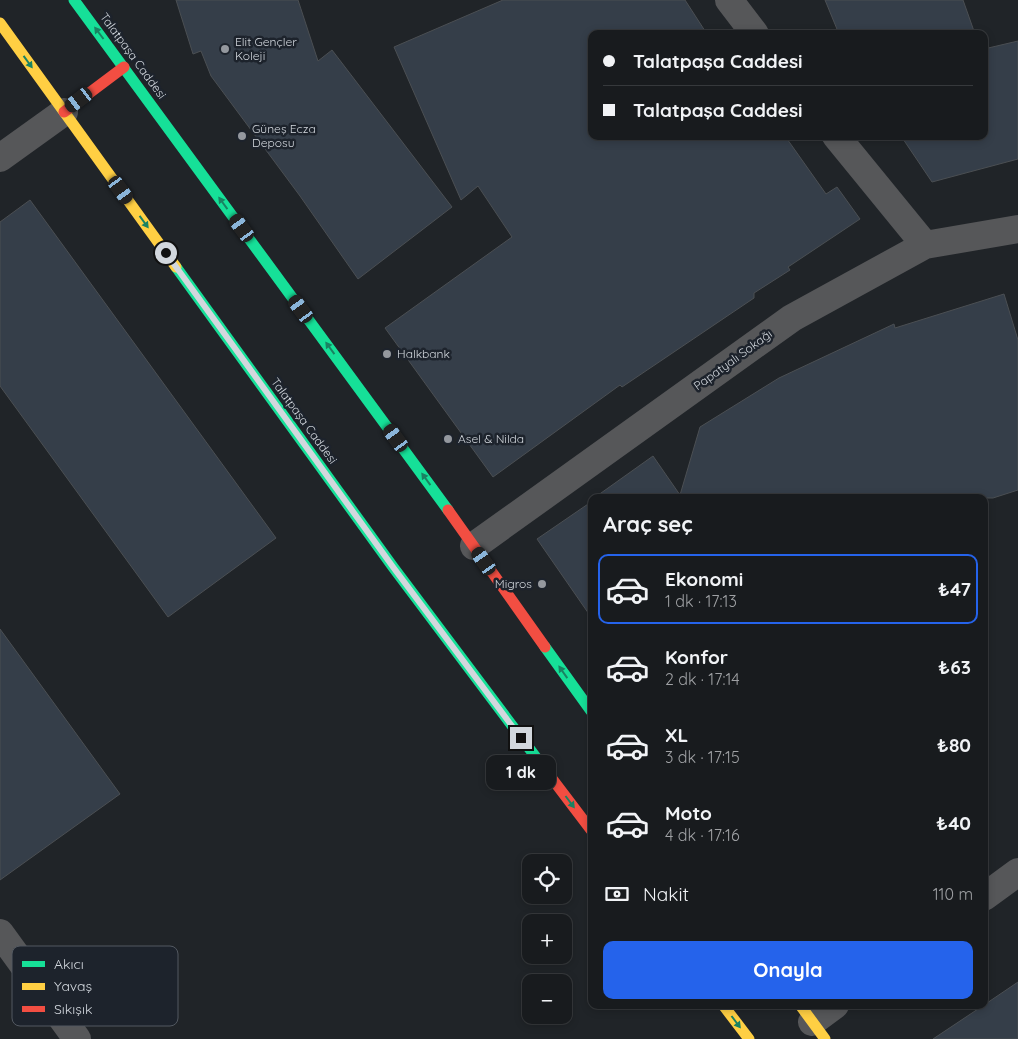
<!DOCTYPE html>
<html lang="tr">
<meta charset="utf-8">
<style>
:root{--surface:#181b1e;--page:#25282b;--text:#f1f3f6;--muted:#9fa1a4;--line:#36393c;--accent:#2563eb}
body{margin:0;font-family:Quicksand,sans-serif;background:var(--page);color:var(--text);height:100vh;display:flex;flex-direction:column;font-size:19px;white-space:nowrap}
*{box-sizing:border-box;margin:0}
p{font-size:16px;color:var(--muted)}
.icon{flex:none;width:28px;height:28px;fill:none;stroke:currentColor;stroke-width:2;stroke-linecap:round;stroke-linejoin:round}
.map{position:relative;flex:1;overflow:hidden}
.side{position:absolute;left:588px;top:494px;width:400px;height:515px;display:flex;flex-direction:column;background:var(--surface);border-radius:10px;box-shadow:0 2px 8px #0003,0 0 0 1px var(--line)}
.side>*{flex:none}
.hud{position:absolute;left:588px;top:30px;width:400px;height:110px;border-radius:10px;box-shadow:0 2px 8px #0003,0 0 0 1px var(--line);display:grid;align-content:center;height:110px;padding:0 15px;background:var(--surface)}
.buttons{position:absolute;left:522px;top:854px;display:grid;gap:10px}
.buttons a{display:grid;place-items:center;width:50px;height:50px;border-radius:10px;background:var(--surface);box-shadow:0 2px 8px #0003,0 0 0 1px var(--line);font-size:25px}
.end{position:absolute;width:22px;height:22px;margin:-11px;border:6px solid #d2d7dd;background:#111;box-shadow:0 0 0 2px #111}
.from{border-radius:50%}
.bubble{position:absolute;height:35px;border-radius:10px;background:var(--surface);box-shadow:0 2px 8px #0003,0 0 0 1px var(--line);font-size:16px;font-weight:700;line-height:35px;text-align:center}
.car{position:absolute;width:15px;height:30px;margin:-15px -8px;border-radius:6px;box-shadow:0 0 4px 1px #0007;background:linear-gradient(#222 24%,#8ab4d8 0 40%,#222 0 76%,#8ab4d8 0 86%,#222 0)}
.hud b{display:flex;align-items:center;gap:18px;height:48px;font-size:19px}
.hud b+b{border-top:1px solid var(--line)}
.hud i{width:12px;height:12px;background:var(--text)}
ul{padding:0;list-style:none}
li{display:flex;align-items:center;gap:15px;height:70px;margin:0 10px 8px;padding:0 5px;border:2px solid transparent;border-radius:10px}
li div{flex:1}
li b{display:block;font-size:19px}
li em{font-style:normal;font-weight:700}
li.selected{border-color:var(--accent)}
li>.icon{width:45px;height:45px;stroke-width:1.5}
h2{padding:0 15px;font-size:22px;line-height:60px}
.pay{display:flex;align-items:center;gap:12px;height:55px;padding:0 15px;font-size:19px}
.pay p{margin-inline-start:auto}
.button{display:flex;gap:10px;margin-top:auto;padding:10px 15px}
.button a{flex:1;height:58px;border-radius:10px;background:var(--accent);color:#fff;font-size:20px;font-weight:700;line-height:58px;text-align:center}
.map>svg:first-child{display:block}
.building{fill:#353e49;stroke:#4b4f53}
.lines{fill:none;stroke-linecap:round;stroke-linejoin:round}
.street{stroke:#565759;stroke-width:28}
.fast{stroke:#16e098;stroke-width:11}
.slow{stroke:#ffcf43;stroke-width:11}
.jam{stroke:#f24e42;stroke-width:11}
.oneway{fill:#1a8262}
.route{stroke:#d2d7dd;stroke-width:6}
.poi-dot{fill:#94989e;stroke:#1d232c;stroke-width:2}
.labels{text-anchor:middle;stroke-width:5;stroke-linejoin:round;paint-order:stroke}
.poi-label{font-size:12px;fill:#d2d7dd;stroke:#1d232c;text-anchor:start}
.street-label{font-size:12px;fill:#d2d7dd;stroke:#1d232c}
.key{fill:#1d232c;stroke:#535961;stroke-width:1}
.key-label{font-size:14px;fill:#d2d7dd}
</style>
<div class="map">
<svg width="1018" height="1039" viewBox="0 0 1018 1039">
<rect width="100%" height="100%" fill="#202428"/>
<path class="building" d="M 176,0 L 298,0 L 318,61 L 332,50 L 452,207 L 358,279 L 300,196 L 211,76 L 201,51 L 193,54 Z
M 503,0 L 685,0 L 707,34 L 591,34 L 591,136 L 785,136 L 826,194 L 837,187 L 860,219 L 788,267 L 790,270 L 754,293 L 754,298 L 622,387 L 620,385 L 493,477 L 385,328 L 512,237 L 478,186 L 461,200 L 394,47 Z
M 825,0 L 963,0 L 975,34 L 839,34 Z
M 1018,41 L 1018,159 L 932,182 L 901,136 L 984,136 L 984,49 Z
M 30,200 L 276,538 L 168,617 L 0,386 L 0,222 Z
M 1004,294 L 1018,340 L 1018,490 L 993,498 L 594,498 L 653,456 L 680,495 L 700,427 L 779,378 L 894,324 L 895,328 Z
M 591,502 L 591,617 L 537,539 Z
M 0,629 L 120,794 L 0,880 Z
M 1018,982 L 1018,1039 L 933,1039 L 984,1005 Z"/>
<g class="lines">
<path class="street" d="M 729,0 L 755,34
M 836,136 L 925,245
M 0,158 L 64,112
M 474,546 L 792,318 L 925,245 L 1018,229
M 984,897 L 1018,872
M 0,933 L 77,1039
M 812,1022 L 835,1005"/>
<path class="fast" d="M 74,0 L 448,510
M 176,267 L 393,567 L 547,772
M 545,647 L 591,711"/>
<path class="slow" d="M 0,23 L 176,267
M 723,1005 L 749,1039
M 800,1005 L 825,1039"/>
<path class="jam" d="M 64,112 L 124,67
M 448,510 L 545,647
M 547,772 L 591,830"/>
</g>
<defs><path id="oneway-solid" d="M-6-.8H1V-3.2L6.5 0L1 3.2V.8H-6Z" transform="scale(1.25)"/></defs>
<g class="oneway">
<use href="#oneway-solid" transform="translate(99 33) rotate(-127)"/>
<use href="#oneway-solid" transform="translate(28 62) rotate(54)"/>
<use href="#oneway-solid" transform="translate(223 203) rotate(-126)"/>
<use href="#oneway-solid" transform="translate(144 222) rotate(54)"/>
<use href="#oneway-solid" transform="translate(330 348) rotate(-126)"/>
<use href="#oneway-solid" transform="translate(426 479) rotate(-126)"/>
<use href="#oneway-solid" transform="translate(563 672) rotate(-125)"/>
<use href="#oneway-solid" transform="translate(570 802) rotate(53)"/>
<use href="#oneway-solid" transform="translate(736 1022) rotate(53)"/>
</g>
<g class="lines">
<path class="route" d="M 166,253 L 393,567 L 521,738"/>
</g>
<g class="poi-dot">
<circle cx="225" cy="49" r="5"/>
<circle cx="242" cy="136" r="5"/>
<circle cx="387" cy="354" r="5"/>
<circle cx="448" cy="439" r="5"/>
<circle cx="542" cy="584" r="5"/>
</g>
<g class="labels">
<g class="poi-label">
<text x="235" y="46">Elit Gençler<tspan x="235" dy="14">Koleji</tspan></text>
<text x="252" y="133">Güneş Ecza<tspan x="252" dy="14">Deposu</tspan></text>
<text x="397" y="358">Halkbank</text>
<text x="458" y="443">Asel &amp; Nilda</text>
<text x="532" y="588" text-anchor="end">Migros</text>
</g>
<g class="street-label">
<text transform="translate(133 56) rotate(54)" y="4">Talatpaşa Caddesi</text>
<text transform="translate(733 360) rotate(-36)" y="4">Papatyalı Sokağı</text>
<text transform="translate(304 421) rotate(54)" y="4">Talatpaşa Caddesi</text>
</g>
</g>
<rect x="12" y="946" width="166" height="80" rx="8" class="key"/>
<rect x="22" y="961" width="23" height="6" fill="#16e098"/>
<rect x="22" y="983" width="23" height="7" fill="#ffcf43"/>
<rect x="22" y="1006" width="23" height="6" fill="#f24e42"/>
<g class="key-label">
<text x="54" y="969">Akıcı</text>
<text x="54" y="991">Yavaş</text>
<text x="54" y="1014">Sıkışık</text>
</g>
</svg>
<div class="buttons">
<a><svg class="icon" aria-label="locate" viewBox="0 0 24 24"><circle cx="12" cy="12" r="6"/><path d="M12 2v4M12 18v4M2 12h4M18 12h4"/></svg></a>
<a>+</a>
<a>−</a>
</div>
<i class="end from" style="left:166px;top:253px"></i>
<i class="end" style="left:521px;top:738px"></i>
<div class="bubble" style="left:486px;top:755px;width:70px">1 dk</div>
<i class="car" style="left:79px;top:100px;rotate:233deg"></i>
<i class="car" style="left:121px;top:190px;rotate:144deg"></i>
<i class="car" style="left:242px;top:228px;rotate:324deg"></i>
<i class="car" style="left:301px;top:309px;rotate:324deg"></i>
<i class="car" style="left:396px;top:438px;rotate:324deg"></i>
<i class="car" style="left:484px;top:561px;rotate:325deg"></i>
<div class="hud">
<b><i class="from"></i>Talatpaşa Caddesi</b>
<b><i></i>Talatpaşa Caddesi</b>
</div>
<section class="side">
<h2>Araç seç</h2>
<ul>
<li class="selected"><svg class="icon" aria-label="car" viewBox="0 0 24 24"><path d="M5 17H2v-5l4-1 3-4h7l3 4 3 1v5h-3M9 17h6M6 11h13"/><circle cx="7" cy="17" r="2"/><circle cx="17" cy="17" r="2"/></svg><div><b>Ekonomi</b><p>1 dk · 17:13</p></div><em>₺47</em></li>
<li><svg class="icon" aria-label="car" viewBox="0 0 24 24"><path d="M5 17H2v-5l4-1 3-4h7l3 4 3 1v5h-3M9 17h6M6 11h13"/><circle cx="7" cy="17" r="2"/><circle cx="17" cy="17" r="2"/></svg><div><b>Konfor</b><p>2 dk · 17:14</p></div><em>₺63</em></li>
<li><svg class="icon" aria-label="car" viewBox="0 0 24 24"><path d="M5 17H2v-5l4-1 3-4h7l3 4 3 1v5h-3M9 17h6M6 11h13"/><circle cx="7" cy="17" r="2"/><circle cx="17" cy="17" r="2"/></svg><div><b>XL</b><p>3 dk · 17:15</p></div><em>₺80</em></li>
<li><svg class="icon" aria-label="car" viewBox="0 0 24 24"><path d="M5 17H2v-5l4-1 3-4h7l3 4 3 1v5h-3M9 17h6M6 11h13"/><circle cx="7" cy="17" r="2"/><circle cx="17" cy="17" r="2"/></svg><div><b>Moto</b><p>4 dk · 17:16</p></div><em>₺40</em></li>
</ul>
<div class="pay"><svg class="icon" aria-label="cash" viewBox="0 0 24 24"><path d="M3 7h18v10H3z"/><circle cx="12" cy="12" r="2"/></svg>Nakit<p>110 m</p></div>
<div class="button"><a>Onayla</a></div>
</section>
</div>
